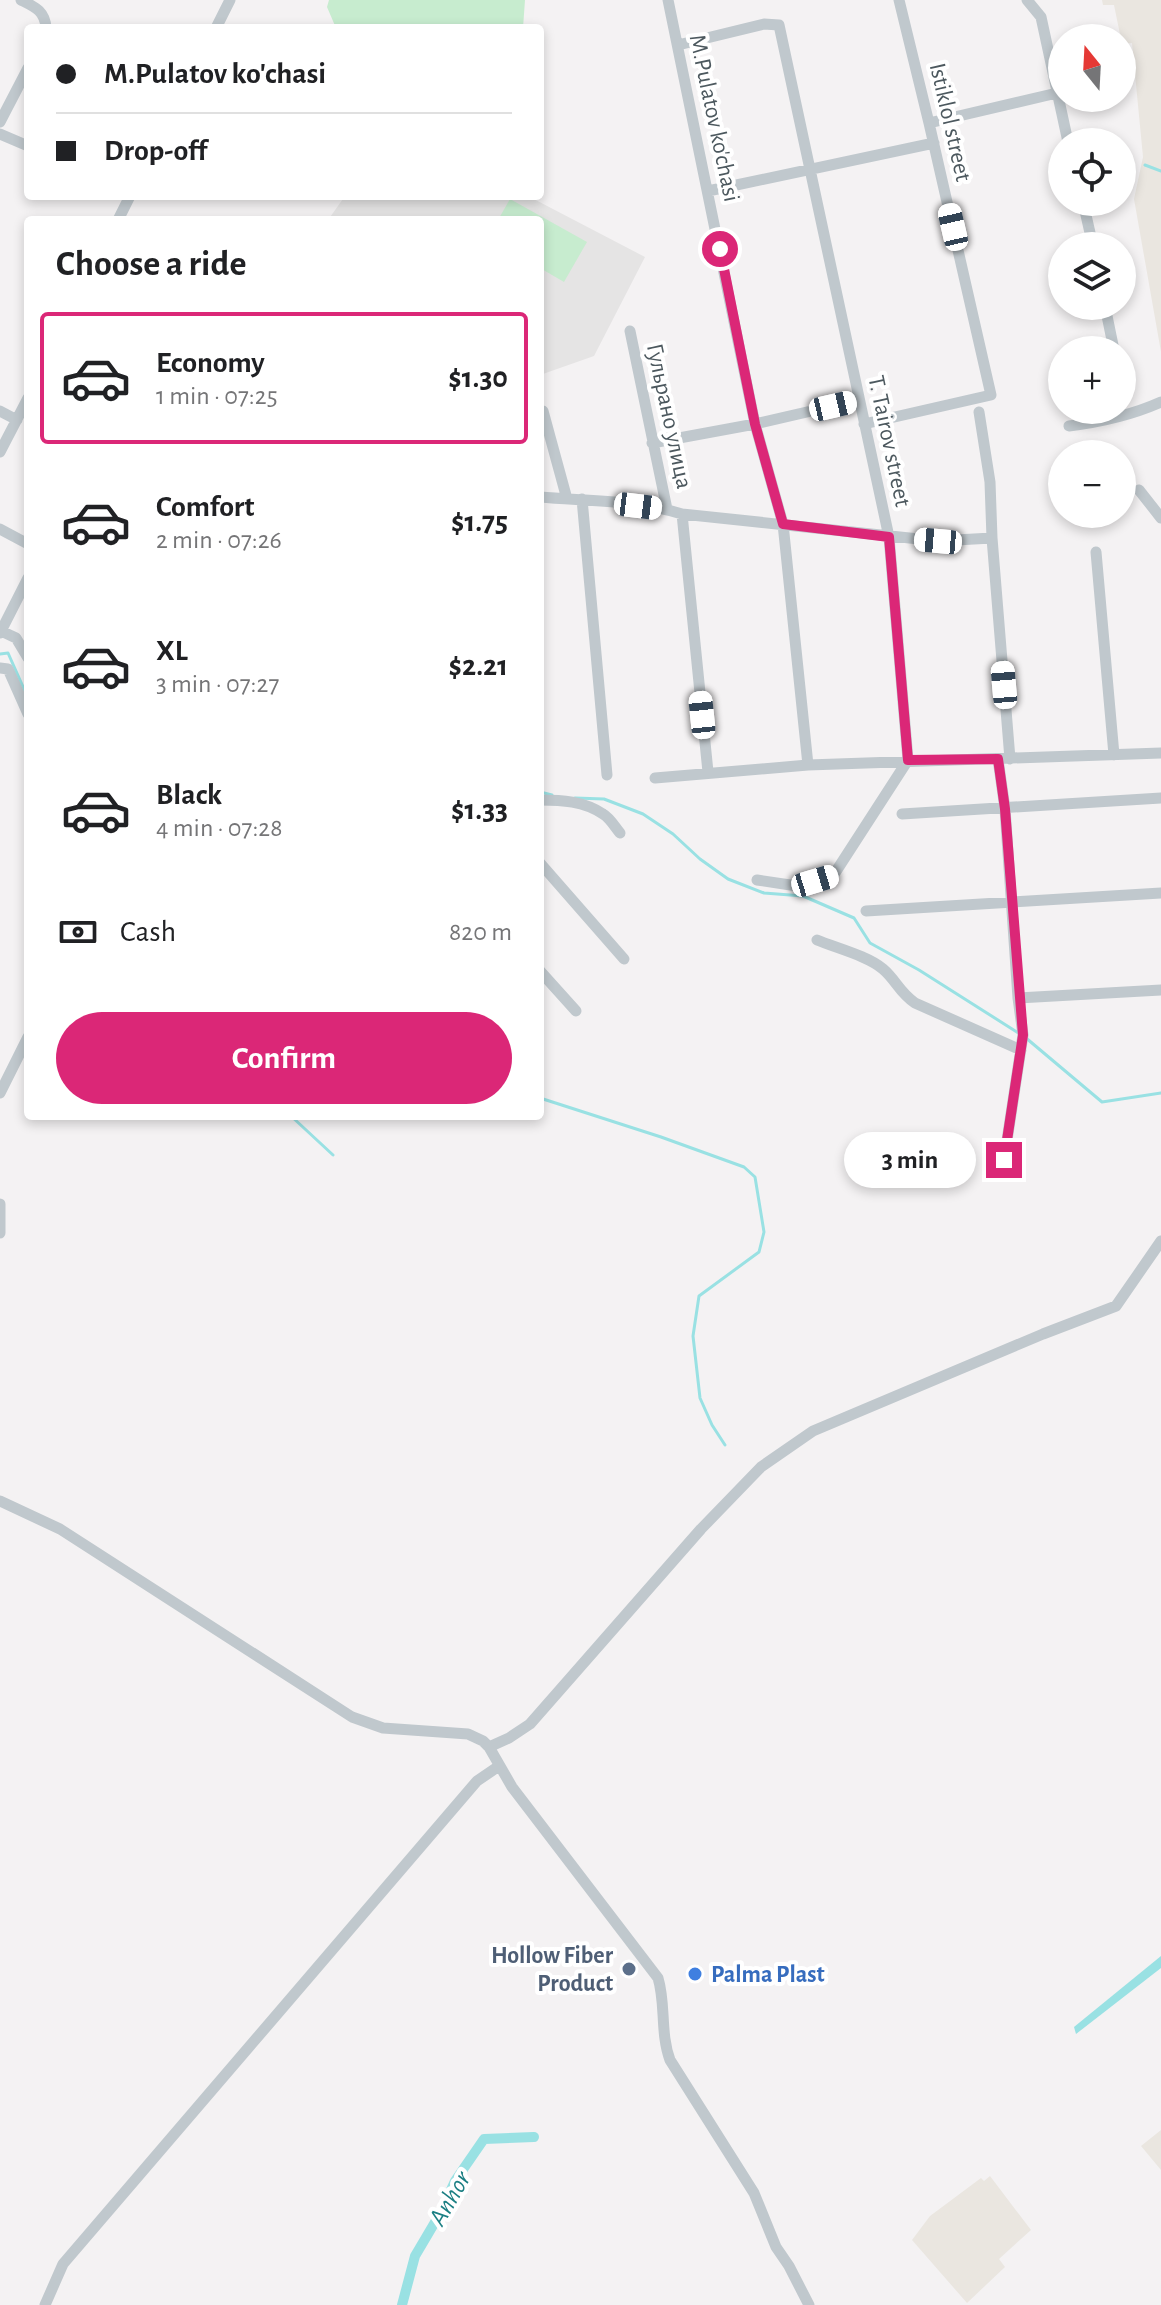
<!DOCTYPE html>
<meta charset="utf-8">
<style>
:root{--surface:#fff;--page:#f2f2f2;--text:#202124;--muted:#757577;--line:#e0e0e0;--accent:#db2777}
body{margin:0;font-family:"Alegreya Sans",sans-serif;background:var(--page);color:var(--text);height:100vh;display:flex;flex-direction:column;font-size:30px;white-space:nowrap}
*{box-sizing:border-box;margin:0}
p{font-size:26px;color:var(--muted)}
.icon{flex:none;width:44px;height:44px;fill:none;stroke:currentColor;stroke-width:2;stroke-linecap:round;stroke-linejoin:round}
.map{position:relative;flex:1;overflow:hidden}
.sheet{position:absolute;left:24px;top:216px;width:520px;height:904px;display:flex;flex-direction:column;background:var(--surface);border-radius:8px;box-shadow:0 4px 12px #0003}
.sheet>*{flex:none}
.guide{position:absolute;left:24px;top:24px;width:520px;height:176px;border-radius:8px;box-shadow:0 4px 12px #0003;display:grid;align-content:center;height:176px;padding:0 32px;background:var(--surface)}
.needle{width:52px;rotate:342deg}
.fabs{position:absolute;left:1048px;top:24px;display:grid;gap:16px}
.fabs a{display:grid;place-items:center;width:88px;height:88px;border-radius:50%;background:var(--surface);box-shadow:0 4px 12px #0003;font-size:40px}
.end{position:absolute;width:36px;height:36px;margin:-18px;border:10px solid #db2777;background:#fff;box-shadow:0 0 0 4px #fff}
.from{border-radius:50%}
.bubble{position:absolute;height:56px;border-radius:28px;background:var(--surface);box-shadow:0 4px 12px #0003;font-size:26px;font-weight:600;line-height:56px;text-align:center}
.car{position:absolute;width:24px;height:48px;margin:-24px -12px;border-radius:10px;box-shadow:0 0 6px 2px #0007;background:linear-gradient(#fff 24%,#345 0 40%,#fff 0 76%,#345 0 86%,#fff 0)}
.guide b{display:flex;align-items:center;gap:28px;height:76px;font-size:30px}
.guide b+b{border-top:2px solid var(--line)}
.guide i{width:20px;height:20px;background:var(--text)}
ul{padding:0;list-style:none}
li{display:flex;align-items:center;gap:24px;height:132px;margin:0 16px 12px;padding:0 16px;border:4px solid transparent;border-radius:8px}
li div{flex:1}
li b{display:block;font-size:30px}
li em{font-style:normal;font-weight:600}
li.on{border-color:var(--accent)}
li>.icon{width:72px;height:72px;stroke-width:1.5}
h2{padding:0 32px;font-size:36px;line-height:96px}
.pay{display:flex;align-items:center;gap:20px;height:88px;padding:0 32px;font-size:30px}
.pay p{margin-inline-start:auto}
.button{display:flex;gap:16px;margin-top:auto;padding:16px 32px}
.button a{flex:1;height:92px;border-radius:48px;background:var(--accent);color:#fff;font-size:32px;font-weight:600;line-height:92px;text-align:center}
.map>svg:first-child{display:block}
.commercial{fill:#eae6e0}
.education{fill:#e5e4e4}
.green{fill:#c7eccf}
.water{fill:#99e1e3}
.lines{fill:none;stroke-linecap:round;stroke-linejoin:round}
.stream{stroke:#99e1e3;stroke-width:3}
.canal{stroke:#99e1e3;stroke-width:10}
.minor{stroke:#c0c8cd;stroke-width:11}
.route{stroke:#db2777;stroke-width:10}
.service-dot{fill:#5c6f8a;stroke:#fff;stroke-width:3}
.shop-dot{fill:#3f7fe0;stroke:#fff;stroke-width:3}
.labels{text-anchor:middle;stroke-width:8;stroke-linejoin:round;paint-order:stroke}
.street-label{font-size:24px;fill:#4c585e;stroke:#fff}
.service-label{font-size:24px;font-weight:bold;fill:#4e5e75;stroke:#fff;text-anchor:end}
.shop-label{font-size:24px;font-weight:bold;fill:#366cbe;stroke:#fff;text-anchor:start}
.water-label{font-size:26px;font-style:italic;fill:#1b7f83;stroke:#fff}
</style>
<div class="map">
<svg width="1161" height="2305" viewBox="0 0 1161 2305">
<rect width="100%" height="100%" fill="#f4f2f3"/>
<path class="commercial" d="M 1102,0 L 1161,0 L 1161,352 L 1134,199 L 1143,157 L 1132,43 L 1122,44 L 1114,5 L 1103,5 Z
M 1161,2130 L 1161,2170 L 1141,2146 Z
M 990,2176 L 1031,2230 L 999,2259 L 1005,2267 L 967,2303 L 912,2240 L 930,2216 L 981,2178 L 984,2181 Z"/>
<path class="education" d="M 345,196 L 528,196 L 645,257 L 594,356 L 540,375 L 540,220 L 328,220 Z"/>
<path class="green" d="M 329,0 L 525,0 L 523,28 L 336,28 L 327,7 Z
M 510,199 L 587,242 L 564,282 L 540,268 L 540,220 L 498,220 Z"/>
<path class="water" d="M 1161,1956 L 1161,1968 L 1076,2034 L 1074,2027 Z"/>
<g class="lines">
<path class="stream" d="M 1145,165 L 1161,171
M 0,654 L 8,653 L 28,698
M 540,792 L 552,795
M 575,798 L 604,799 L 643,814 L 673,834 L 700,859 L 728,879 L 764,893 L 803,896 L 854,918 L 870,943 L 919,970 L 1020,1034
M 1026,1038 L 1102,1102 L 1161,1093
M 540,1098 L 661,1137 L 744,1167 L 755,1177 L 764,1232 L 759,1252 L 699,1296 L 693,1336 L 700,1398 L 712,1425 L 725,1445
M 291,1116 L 333,1155"/>
<path class="canal" d="M 402,2305 L 415,2256 L 441,2212 L 455,2181 L 484,2139 L 534,2137"/>
<path class="minor" d="M 21,0 C 35,7 45,11 46,28
M 668,0 L 755,424 L 783,524 L 808,765
M 1027,0 L 1041,17 L 1068,142
M 216,28 L 230,0
M 678,45 L 764,24 L 779,25 L 889,537 L 908,760 L 833,876 L 797,886 L 757,880
M 0,122 L 28,68
M 929,123 L 1057,93
M 0,134 L 28,146
M 708,191 L 934,143
M 1083,202 L 1093,246
M 118,220 L 130,196
M 1105,306 L 1114,350
M 630,331 L 667,509
M 0,411 L 17,420
M 543,411 L 567,499
M 979,412 L 990,482 L 992,538
M 864,424 L 991,395 L 929,123 L 899,0
M 1069,426 C 1101,422 1132,415 1161,402
M 652,443 L 755,424 L 859,400
M 0,452 L 28,398
M 1139,490 L 1161,518
M 540,497 C 586,501 637,500 682,514 L 938,541 L 992,538 L 1010,759
M 582,499 L 607,775
M 682,514 L 708,772
M 0,529 L 28,544
M 1096,552 L 1114,755
M 1,631 L 16,638 L 28,658
M 0,633 L 28,578
M 0,668 L 8,669 L 28,714
M 998,759 L 1005,809 L 1018,998 L 1161,990
M 655,778 L 808,765 L 1161,753
M 540,800 C 561,800 584,801 603,814 C 610,818 615,827 620,833
M 902,814 L 1161,798
M 540,863 L 624,959
M 866,911 L 1161,893
M 817,940 C 836,948 868,956 883,969 C 896,980 899,992 915,1003 L 1021,1050
M 540,971 L 576,1011
M 0,1093 L 28,1037
M 1004,1160 L 1023,1035 L 1018,998
M 0,1204 L 0,1233
M 0,1501 L 60,1529 L 352,1717 L 383,1728 L 468,1734 L 483,1741 L 489,1747 L 512,1787 L 658,1978 C 666,2004 660,2033 670,2060 L 754,2193 L 776,2247 L 789,2266 L 809,2305
M 489,1747 L 509,1738 L 530,1724 L 701,1529 L 761,1467 L 813,1431 L 1043,1334 L 1116,1306 L 1161,1241
M 45,2305 L 63,2264 L 477,1781 L 499,1766"/>
</g>
<g class="lines">
<path class="route" d="M 720,249 L 755,424 L 783,524 L 889,537 L 908,760 L 998,759 L 1005,809 L 1023,1035 L 1004,1160"/>
</g>
<circle class="service-dot" cx="629" cy="1969" r="8"/>
<circle class="shop-dot" cx="695" cy="1974" r="8"/>
<g class="labels">
<g class="street-label">
<text transform="translate(715 118) rotate(78)" y="8">M.Pulatov ko'chasi</text>
<text transform="translate(951 122) rotate(77)" y="8">Istiklol street</text>
<text transform="translate(670 416) rotate(78)" y="8">Гульрано улица</text>
<text transform="translate(890 441) rotate(78)" y="8">T. Tairov street</text>
</g>
<g class="service-label">
<text x="613" y="1963">Hollow Fiber<tspan x="613" dy="28">Product</tspan></text>
</g>
<g class="shop-label">
<text x="711" y="1982">Palma Plast</text>
</g>
<g class="water-label">
<text transform="translate(449 2198) rotate(-60)" y="9">Anhor</text>
</g>
</g>
</svg>
<div class="fabs">
<a><svg class="needle" viewBox="-14 -14 28 28"><path d="M0-13l5 13h-10z" fill="#e53935"/><path d="M0 13l5-13h-10z" fill="#757577"/></svg></a>
<a><svg class="icon" aria-label="locate" viewBox="0 0 24 24"><circle cx="12" cy="12" r="6"/><path d="M12 2v4M12 18v4M2 12h4M18 12h4"/></svg></a>
<a><svg class="icon" aria-label="layers" viewBox="0 0 24 24"><path d="M12 4l9 5-9 5-9-5zM3 14l9 5 9-5"/></svg></a>
<a>+</a>
<a>−</a>
</div>
<i class="end from" style="left:720px;top:249px"></i>
<i class="end" style="left:1004px;top:1160px"></i>
<div class="bubble" style="left:844px;top:1132px;width:132px">3 min</div>
<i class="car" style="left:953px;top:227px;rotate:347deg"></i>
<i class="car" style="left:833px;top:406px;rotate:77deg"></i>
<i class="car" style="left:638px;top:506px;rotate:97deg"></i>
<i class="car" style="left:938px;top:541px;rotate:275deg"></i>
<i class="car" style="left:1004px;top:685px;rotate:355deg"></i>
<i class="car" style="left:702px;top:715px;rotate:354deg"></i>
<i class="car" style="left:815px;top:881px;rotate:73deg"></i>
<div class="guide">
<b><i class="from"></i>M.Pulatov ko'chasi</b>
<b><i></i>Drop-off</b>
</div>
<section class="sheet">
<h2>Choose a ride</h2>
<ul>
<li class="on"><svg class="icon" aria-label="car" viewBox="0 0 24 24"><path d="M5 17H2v-5l4-1 3-4h7l3 4 3 1v5h-3M9 17h6M6 11h13"/><circle cx="7" cy="17" r="2"/><circle cx="17" cy="17" r="2"/></svg><div><b>Economy</b><p>1 min · 07:25</p></div><em>$1.30</em></li>
<li><svg class="icon" aria-label="car" viewBox="0 0 24 24"><path d="M5 17H2v-5l4-1 3-4h7l3 4 3 1v5h-3M9 17h6M6 11h13"/><circle cx="7" cy="17" r="2"/><circle cx="17" cy="17" r="2"/></svg><div><b>Comfort</b><p>2 min · 07:26</p></div><em>$1.75</em></li>
<li><svg class="icon" aria-label="car" viewBox="0 0 24 24"><path d="M5 17H2v-5l4-1 3-4h7l3 4 3 1v5h-3M9 17h6M6 11h13"/><circle cx="7" cy="17" r="2"/><circle cx="17" cy="17" r="2"/></svg><div><b>XL</b><p>3 min · 07:27</p></div><em>$2.21</em></li>
<li><svg class="icon" aria-label="car" viewBox="0 0 24 24"><path d="M5 17H2v-5l4-1 3-4h7l3 4 3 1v5h-3M9 17h6M6 11h13"/><circle cx="7" cy="17" r="2"/><circle cx="17" cy="17" r="2"/></svg><div><b>Black</b><p>4 min · 07:28</p></div><em>$1.33</em></li>
</ul>
<div class="pay"><svg class="icon" aria-label="cash" viewBox="0 0 24 24"><path d="M3 7h18v10H3z"/><circle cx="12" cy="12" r="2"/></svg>Cash<p>820 m</p></div>
<div class="button"><a>Confirm</a></div>
</section>
</div>
